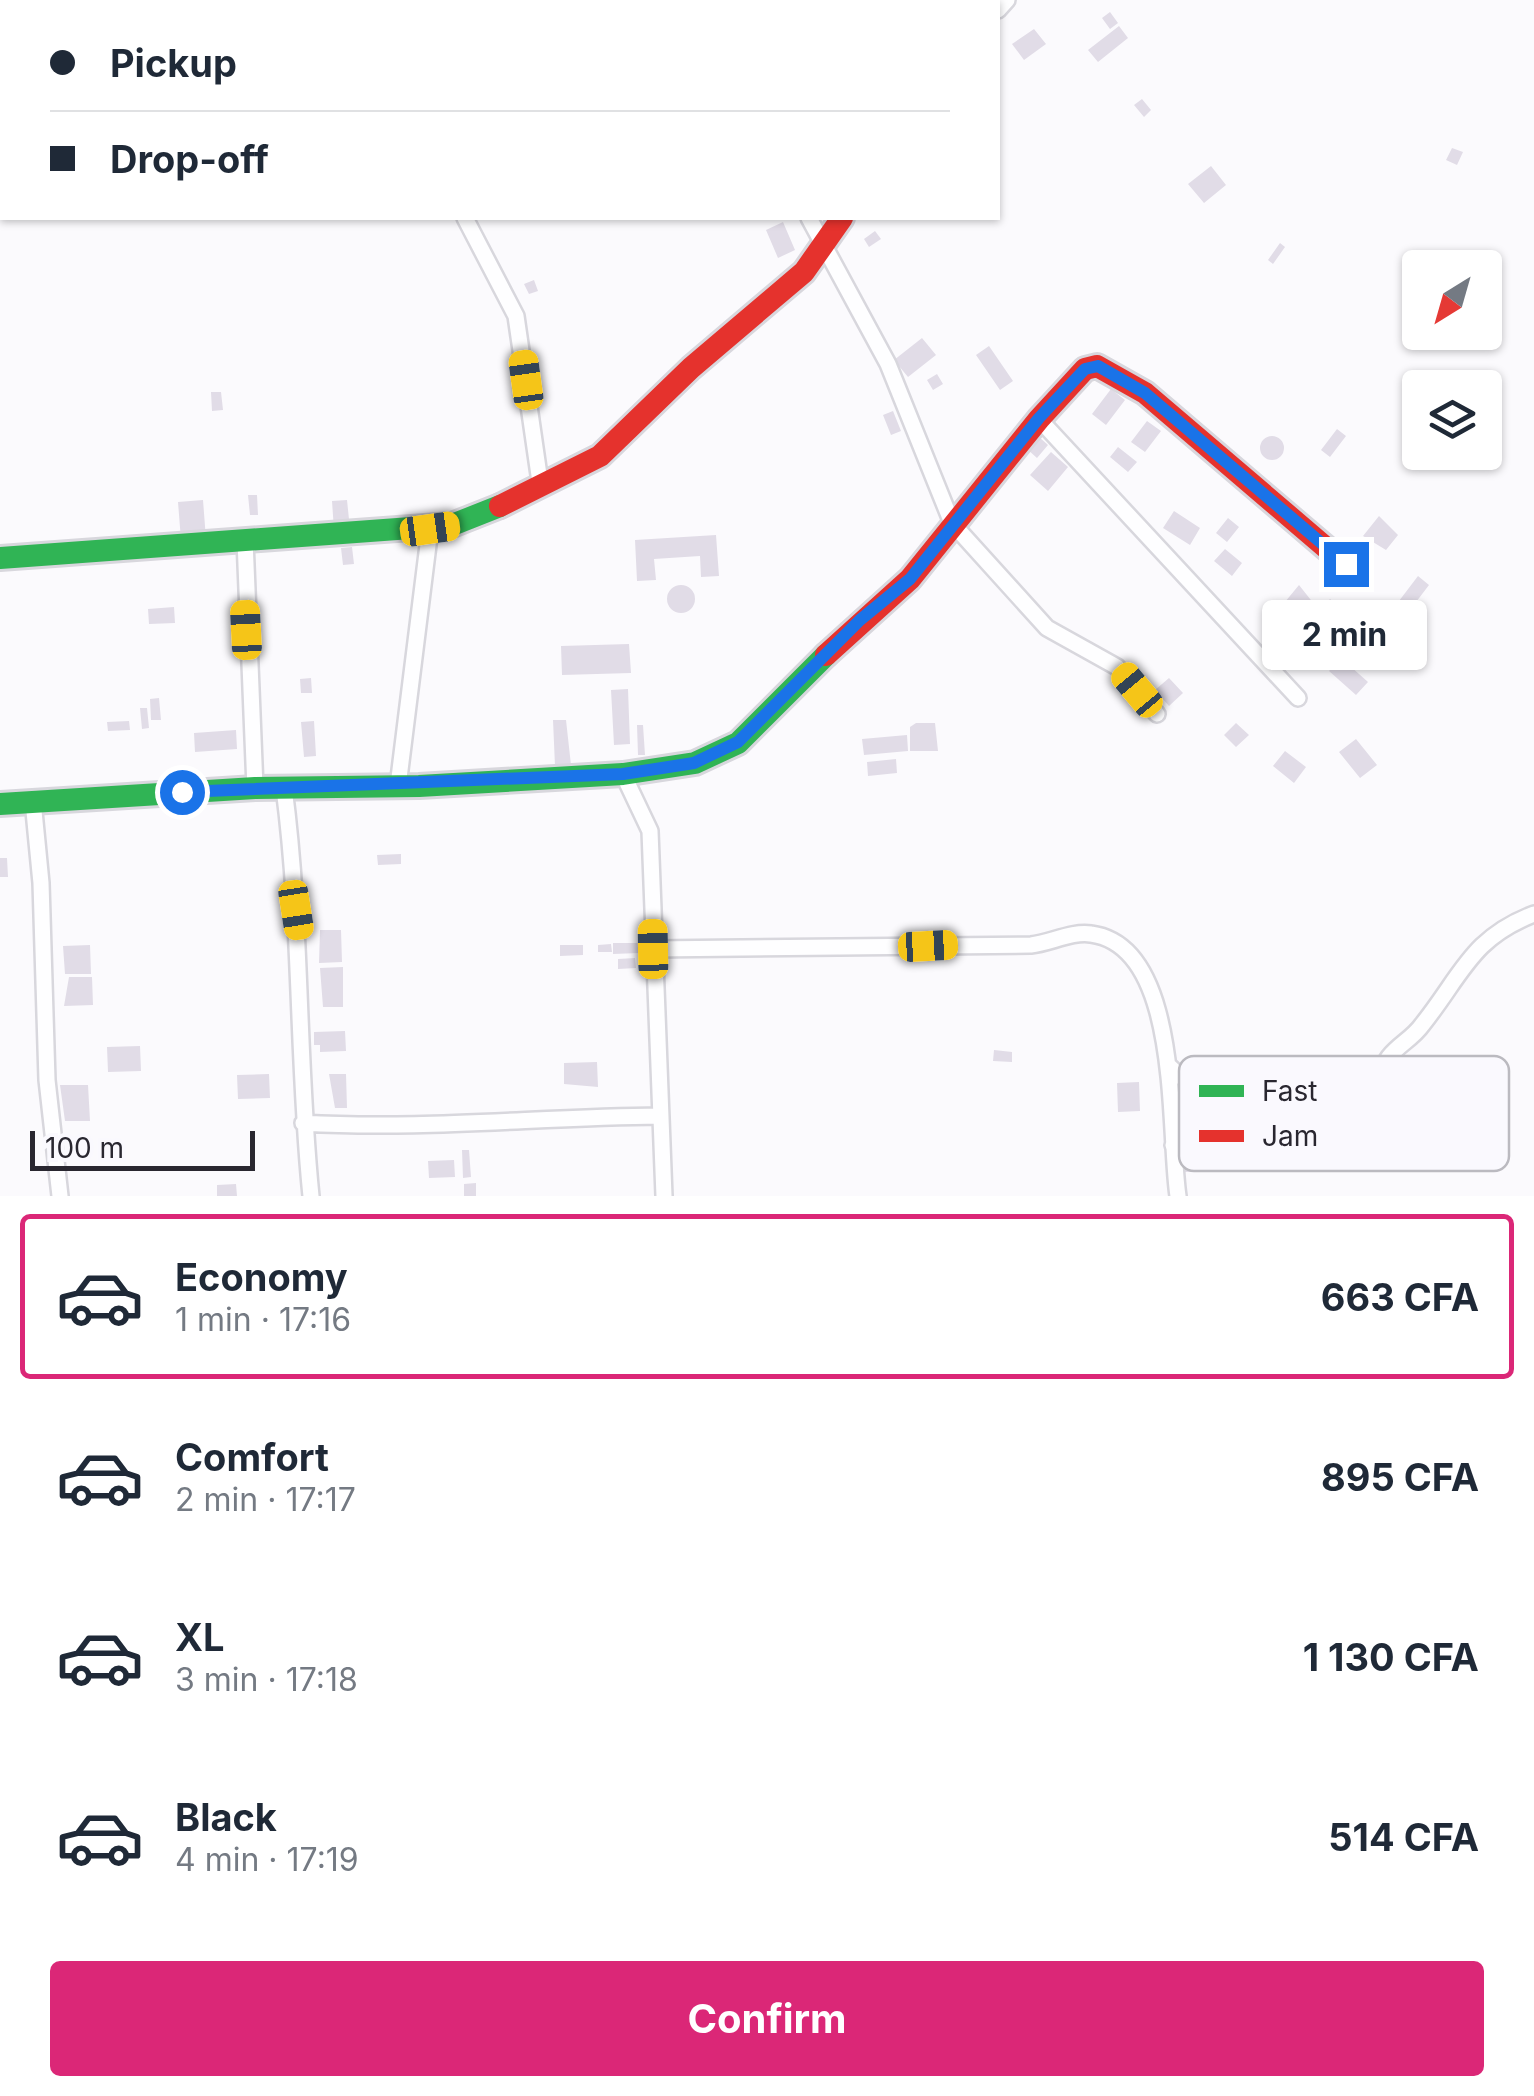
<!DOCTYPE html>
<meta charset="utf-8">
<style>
:root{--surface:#fff;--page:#f2f2f3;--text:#1f2937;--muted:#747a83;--line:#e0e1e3;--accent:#db2777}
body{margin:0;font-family:Inter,sans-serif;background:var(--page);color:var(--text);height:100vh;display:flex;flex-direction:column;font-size:38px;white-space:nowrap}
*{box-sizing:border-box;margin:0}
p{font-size:32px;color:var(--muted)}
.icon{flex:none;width:55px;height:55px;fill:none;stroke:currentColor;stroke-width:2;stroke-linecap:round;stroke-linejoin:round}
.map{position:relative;height:1196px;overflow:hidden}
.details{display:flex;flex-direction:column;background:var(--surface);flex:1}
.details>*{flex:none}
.guide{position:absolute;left:0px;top:0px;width:1000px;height:220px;box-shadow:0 2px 8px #0004;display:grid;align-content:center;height:220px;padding:0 50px;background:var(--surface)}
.needle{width:65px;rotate:217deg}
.buttons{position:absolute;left:1402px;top:250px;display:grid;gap:20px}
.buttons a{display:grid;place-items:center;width:100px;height:100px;border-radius:10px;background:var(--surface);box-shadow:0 2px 8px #0004;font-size:50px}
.scale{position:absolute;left:30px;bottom:25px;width:225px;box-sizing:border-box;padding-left:10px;border:5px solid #292730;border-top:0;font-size:28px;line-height:35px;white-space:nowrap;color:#292730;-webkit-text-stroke:8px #faf9fe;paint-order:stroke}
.end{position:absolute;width:45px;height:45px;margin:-22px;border:12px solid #1a73e8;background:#fff;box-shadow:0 0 0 5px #fff}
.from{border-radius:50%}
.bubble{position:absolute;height:70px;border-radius:10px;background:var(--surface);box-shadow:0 2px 8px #0004;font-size:32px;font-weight:700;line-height:70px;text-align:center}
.car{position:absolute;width:30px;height:60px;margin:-30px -15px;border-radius:12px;box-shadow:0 0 8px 2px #0007;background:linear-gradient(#f5c518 24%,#345 0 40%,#f5c518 0 76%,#345 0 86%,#f5c518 0)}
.guide b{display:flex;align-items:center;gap:35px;height:95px;font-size:38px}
.guide b+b{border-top:2px solid var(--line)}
.guide i{width:25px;height:25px;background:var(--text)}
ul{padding:18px 0 0;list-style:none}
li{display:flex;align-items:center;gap:30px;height:165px;margin:0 20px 15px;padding:0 30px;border:5px solid transparent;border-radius:10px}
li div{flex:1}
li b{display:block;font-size:38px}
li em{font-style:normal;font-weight:700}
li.on{border-color:var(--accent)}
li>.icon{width:90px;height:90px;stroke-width:1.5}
.primary-button{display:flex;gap:20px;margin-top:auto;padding:20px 50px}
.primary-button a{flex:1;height:115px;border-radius:10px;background:var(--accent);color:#fff;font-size:40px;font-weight:700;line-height:115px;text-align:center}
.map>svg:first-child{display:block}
.building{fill:#e1dce7}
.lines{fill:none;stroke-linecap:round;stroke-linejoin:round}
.street-casing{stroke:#d8d7dd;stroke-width:20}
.fast-casing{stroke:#d8d7dd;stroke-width:28}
.jam-casing{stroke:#d8d7dd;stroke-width:28}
.street{stroke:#fefeff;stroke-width:15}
.fast{stroke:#30b455;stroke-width:22}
.jam{stroke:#e5322d;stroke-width:22}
.route{stroke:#1a73e8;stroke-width:12}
.key{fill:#faf9fe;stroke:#bbbac0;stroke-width:2.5}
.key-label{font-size:28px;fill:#292730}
</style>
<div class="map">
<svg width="1534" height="1196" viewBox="0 0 1534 1196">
<rect width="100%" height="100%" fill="#fbfafd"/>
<path class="building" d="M 1110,12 L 1118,23 L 1110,29 L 1102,18 Z
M 1119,26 L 1128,38 L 1098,62 L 1088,50 Z
M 1034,29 L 1046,44 L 1024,60 L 1012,44 Z
M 1142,99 L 1151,110 L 1144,117 L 1134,105 Z
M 1452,148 L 1463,152 L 1457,165 L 1446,160 Z
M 1211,166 L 1226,185 L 1204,203 L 1188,184 Z
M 783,222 L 795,250 L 778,258 L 766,230 Z
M 875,231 L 881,239 L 869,247 L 864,239 Z
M 1280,243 L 1285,247 L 1273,264 L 1268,260 Z
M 534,280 L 538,291 L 529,294 L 524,284 Z
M 922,338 L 936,355 L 908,377 L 894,360 Z
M 989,346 L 1013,381 L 1000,390 L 976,355 Z
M 937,374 L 943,384 L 933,390 L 927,380 Z
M 1111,389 L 1125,400 L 1106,425 L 1092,414 Z
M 211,392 L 221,392 L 223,410 L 212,411 Z
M 893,411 L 901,431 L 891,435 L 883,415 Z
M 1147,421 L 1161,431 L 1145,452 L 1131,442 Z
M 1337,429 L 1346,436 L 1330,457 L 1321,450 Z
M1260 448a12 12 0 1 1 24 0a12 12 0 1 1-24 0Z
M 1038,436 L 1048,445 L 1037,458 L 1027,449 Z
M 1118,447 L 1137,462 L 1128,472 L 1110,457 Z
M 1051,452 L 1068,467 L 1048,491 L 1030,475 Z
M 248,495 L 257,495 L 258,515 L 250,515 Z
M 203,500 L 206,539 L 181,540 L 178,502 Z
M 347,500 L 350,529 L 334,530 L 332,501 Z
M 1174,511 L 1200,528 L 1190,545 L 1163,528 Z
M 1379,516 L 1398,535 L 1386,550 L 1363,536 Z
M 1228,518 L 1239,527 L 1227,542 L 1216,533 Z
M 716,535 L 719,576 L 701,577 L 700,556 L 654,559 L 656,580 L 637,581 L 635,540 Z
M 352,547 L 354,564 L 343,565 L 341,548 Z
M 1225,549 L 1242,563 L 1232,576 L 1214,561 Z
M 1418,576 L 1429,585 L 1410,610 L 1399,601 Z
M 1299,585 L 1318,609 L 1308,622 L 1285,602 Z
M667 599a14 14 0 1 1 28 0a14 14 0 1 1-28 0Z
M 1330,599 L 1353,619 L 1331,644 L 1308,624 Z
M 174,607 L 175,623 L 149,624 L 148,609 Z
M 1305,631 L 1312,637 L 1305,645 L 1298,640 Z
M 629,644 L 631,673 L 562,675 L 561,646 Z
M 1341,658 L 1368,682 L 1356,695 L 1329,671 Z
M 311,678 L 312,693 L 301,693 L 300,679 Z
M 1169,678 L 1183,693 L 1169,706 L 1155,690 Z
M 628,689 L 630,744 L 614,745 L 611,690 Z
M 159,698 L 161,720 L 151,720 L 150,699 Z
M 140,708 L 147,708 L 149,728 L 142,729 Z
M 553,720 L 566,720 L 571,765 L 555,766 Z
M 129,721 L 130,730 L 108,731 L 107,722 Z
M 314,721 L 316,756 L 304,757 L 301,722 Z
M 916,723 L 935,723 L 938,751 L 910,751 L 910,727 Z
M 1236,723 L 1249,735 L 1236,747 L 1224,735 Z
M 637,725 L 643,725 L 645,755 L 638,755 Z
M 236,730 L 237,749 L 195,752 L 194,733 Z
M 907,735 L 908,751 L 864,755 L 862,739 Z
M 1356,739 L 1377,765 L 1360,778 L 1339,752 Z
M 1285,751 L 1306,767 L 1294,783 L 1273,766 Z
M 896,759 L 897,773 L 868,776 L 867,762 Z
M 401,854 L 401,864 L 378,865 L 377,855 Z
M 0,858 L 7,858 L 8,877 L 0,877 Z
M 320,930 L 341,930 L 342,962 L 319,963 Z
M 613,943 L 639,943 L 639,953 L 613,954 Z
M 611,944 L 612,952 L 598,952 L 598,945 Z
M 90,945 L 91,974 L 65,974 L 63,946 Z
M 560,945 L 583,945 L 583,955 L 560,956 Z
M 635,958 L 636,968 L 618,969 L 618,959 Z
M 343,967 L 343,1007 L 323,1007 L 320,968 Z
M 69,977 L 92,977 L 93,1005 L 64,1006 Z
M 345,1031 L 346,1051 L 320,1052 L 320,1045 L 314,1045 L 314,1032 Z
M 140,1046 L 141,1071 L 108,1072 L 107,1047 Z
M 994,1050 L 1012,1052 L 1012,1062 L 993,1061 Z
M 597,1062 L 598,1087 L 564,1084 L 564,1063 Z
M 269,1074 L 270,1098 L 238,1099 L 237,1075 Z
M 329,1074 L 346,1074 L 347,1108 L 335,1108 Z
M 1139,1082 L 1140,1111 L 1118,1112 L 1117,1083 Z
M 60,1085 L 88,1085 L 90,1121 L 65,1121 Z
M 1183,1142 L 1224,1142 L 1225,1172 L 1183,1172 Z
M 462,1150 L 469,1150 L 471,1177 L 463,1178 Z
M 454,1160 L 455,1177 L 429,1178 L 428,1161 Z
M 476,1183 L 476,1196 L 464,1196 L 464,1184 Z
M 236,1184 L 237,1196 L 217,1196 L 217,1185 Z"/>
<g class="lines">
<g class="street-casing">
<path id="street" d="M 678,0 L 679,2
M 998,10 L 1007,0
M 465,218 L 516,316 L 541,489
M 809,218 L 888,364 L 952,523 L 1047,628 L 1117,667 L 1157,714
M 1039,419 L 1298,698
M 245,540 L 255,788
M 623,774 L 650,831 L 664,1196
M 398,786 L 430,529
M 284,788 C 302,924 297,1060 311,1196
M 33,801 L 41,883 L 47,1080 L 60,1196
M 653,949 L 1031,945 C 1050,943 1072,931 1091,934 C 1182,946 1168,1131 1178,1196
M 1169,1066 C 1194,1092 1224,1100 1257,1111 C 1292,1122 1338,1130 1365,1097 C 1375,1085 1380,1070 1389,1057 C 1398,1045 1413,1038 1422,1025 C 1462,975 1471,938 1534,914
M 303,1123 C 422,1130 540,1117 659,1116
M 1173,1145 L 1214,1096"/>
</g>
<g class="fast-casing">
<path id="fast" d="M 0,558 L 452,525 L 500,506
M 0,804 L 255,788 L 419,786 L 623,774 L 695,763 L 738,743 L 826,655"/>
</g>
<g class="jam-casing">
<path id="jam" d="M 500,506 L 600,456 L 691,368 L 804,272 L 842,218
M 826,655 L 910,579 L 1039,419 L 1085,369 L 1097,366 L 1145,393 L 1345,564"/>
</g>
<use href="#street" class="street"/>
<use href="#fast" class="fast"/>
<use href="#jam" class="jam"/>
</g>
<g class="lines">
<path class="route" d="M 182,792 L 623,774 L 694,763 L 738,742 L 860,620 L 910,579 L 1039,418 L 1085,369 L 1098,366 L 1145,393 L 1346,564"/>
</g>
<rect x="1179" y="1056" width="330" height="115" rx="15" class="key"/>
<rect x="1199" y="1085" width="45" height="12" fill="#30b455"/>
<rect x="1199" y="1130" width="45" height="12" fill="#e5322d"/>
<g class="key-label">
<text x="1262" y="1101">Fast</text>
<text x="1262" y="1146">Jam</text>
</g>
</svg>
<div class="buttons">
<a><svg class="needle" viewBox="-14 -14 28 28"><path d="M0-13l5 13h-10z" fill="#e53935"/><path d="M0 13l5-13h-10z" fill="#747a83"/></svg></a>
<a><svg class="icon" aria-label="layers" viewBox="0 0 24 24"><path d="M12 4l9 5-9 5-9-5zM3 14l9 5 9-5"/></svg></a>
</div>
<div class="scale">100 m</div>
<i class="end from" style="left:182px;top:792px"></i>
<i class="end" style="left:1346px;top:564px"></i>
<div class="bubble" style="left:1262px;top:600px;width:165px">2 min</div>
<i class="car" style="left:526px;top:380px;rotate:352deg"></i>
<i class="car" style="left:430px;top:529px;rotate:82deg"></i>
<i class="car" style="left:246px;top:630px;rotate:357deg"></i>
<i class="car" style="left:1137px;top:690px;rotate:320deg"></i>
<i class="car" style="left:296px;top:910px;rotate:171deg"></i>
<i class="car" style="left:928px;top:946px;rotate:87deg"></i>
<i class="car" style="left:653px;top:949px;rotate:359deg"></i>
<div class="guide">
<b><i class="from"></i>Pickup</b>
<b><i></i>Drop-off</b>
</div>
</div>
<section class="details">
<ul>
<li class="on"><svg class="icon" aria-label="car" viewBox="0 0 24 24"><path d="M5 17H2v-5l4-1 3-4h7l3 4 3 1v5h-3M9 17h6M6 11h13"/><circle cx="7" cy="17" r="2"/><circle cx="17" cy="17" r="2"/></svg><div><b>Economy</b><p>1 min · 17:16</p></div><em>663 CFA</em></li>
<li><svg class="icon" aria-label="car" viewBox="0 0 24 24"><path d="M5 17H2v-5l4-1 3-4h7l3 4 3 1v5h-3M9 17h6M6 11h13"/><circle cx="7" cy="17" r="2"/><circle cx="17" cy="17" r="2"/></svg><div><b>Comfort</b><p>2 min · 17:17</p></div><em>895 CFA</em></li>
<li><svg class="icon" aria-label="car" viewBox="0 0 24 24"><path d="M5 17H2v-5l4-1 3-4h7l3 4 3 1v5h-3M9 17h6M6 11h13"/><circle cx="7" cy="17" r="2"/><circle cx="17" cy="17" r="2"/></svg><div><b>XL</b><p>3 min · 17:18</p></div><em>1 130 CFA</em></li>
<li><svg class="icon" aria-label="car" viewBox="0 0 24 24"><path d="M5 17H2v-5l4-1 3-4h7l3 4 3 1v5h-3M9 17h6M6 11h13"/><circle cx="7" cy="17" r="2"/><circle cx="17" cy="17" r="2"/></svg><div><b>Black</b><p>4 min · 17:19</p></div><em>514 CFA</em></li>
</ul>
<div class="primary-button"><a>Confirm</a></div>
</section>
